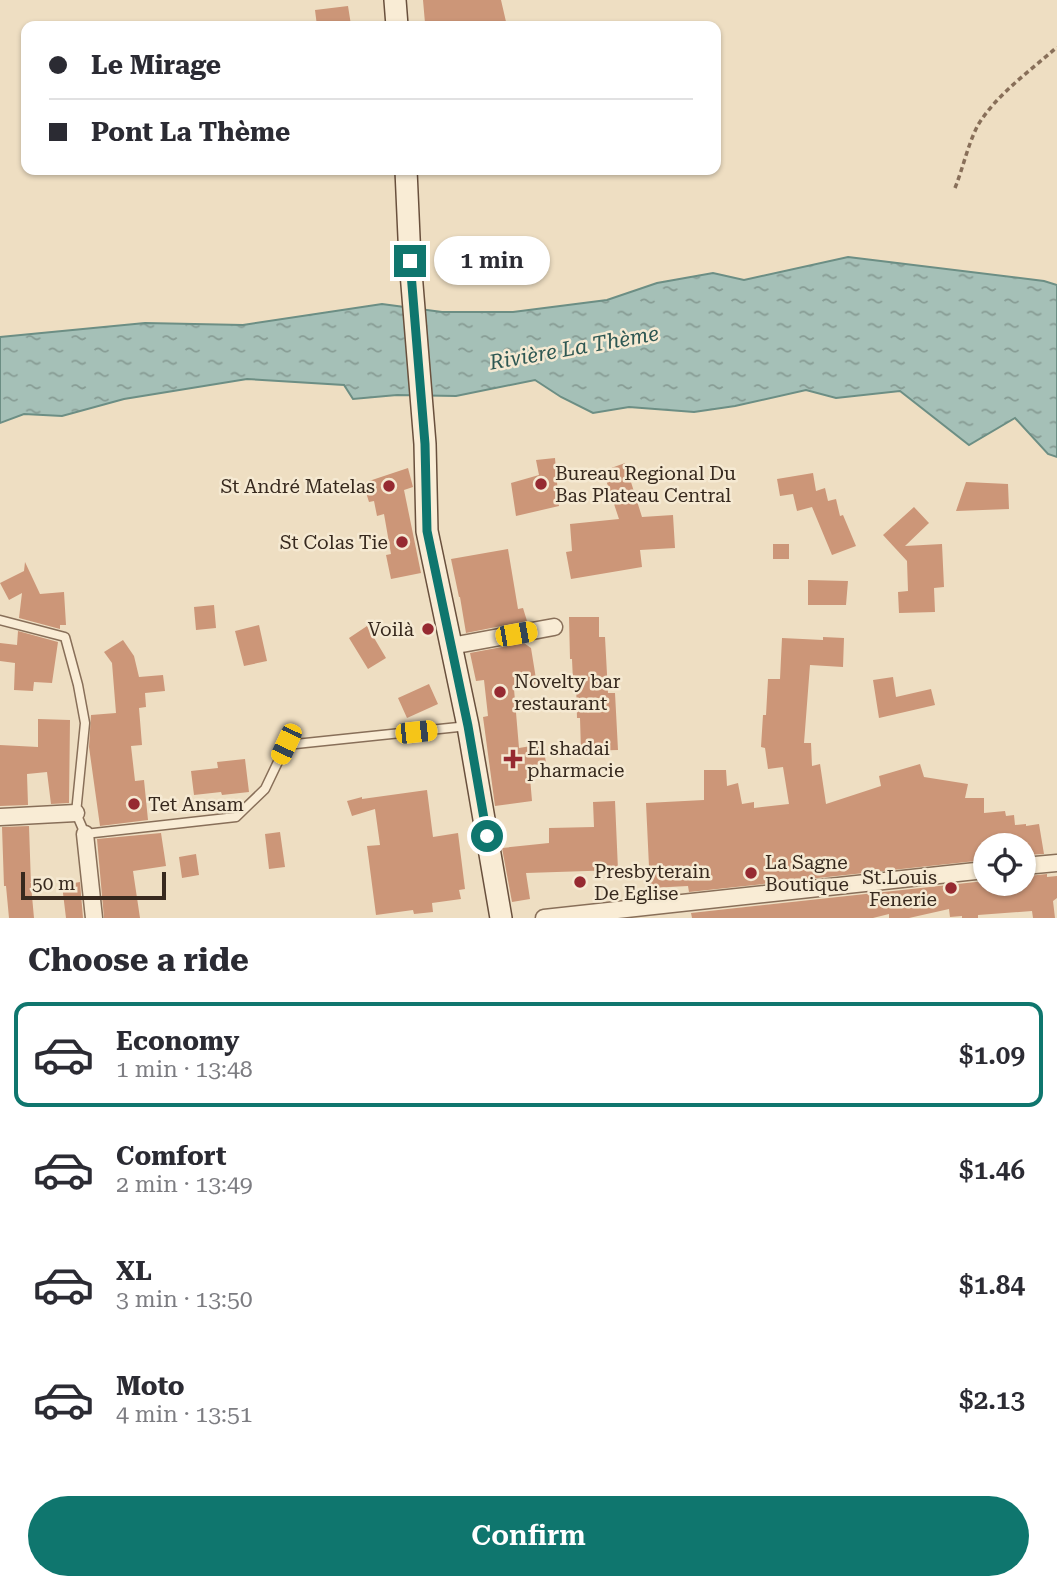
<!DOCTYPE html>
<meta charset="utf-8">
<style>
:root{--surface:#fff;--page:#f2f2f3;--text:#2b2b33;--muted:#7c7c81;--line:#e1e1e2;--accent:#0f766e}
body{margin:0;font-family:"Roboto Serif",serif;background:var(--page);color:var(--text);height:100vh;display:flex;flex-direction:column;font-size:26px;white-space:nowrap}
*{box-sizing:border-box;margin:0}
p{font-size:23px;color:var(--muted)}
.icon{flex:none;width:38px;height:38px;fill:none;stroke:currentColor;stroke-width:2;stroke-linecap:round;stroke-linejoin:round}
.map{position:relative;height:918px;overflow:hidden}
.panel{display:flex;flex-direction:column;background:var(--surface);flex:1}
.panel>*{flex:none}
.banner{position:absolute;left:21px;top:21px;width:700px;height:154px;border-radius:14px;box-shadow:0 2px 5px #0004;display:grid;align-content:center;height:154px;padding:0 28px;background:var(--surface)}
.buttons{position:absolute;left:973px;top:833px;display:grid;gap:14px}
.buttons a{display:grid;place-items:center;width:63px;height:63px;border-radius:50%;background:var(--surface);box-shadow:0 2px 5px #0004;font-size:35px}
.scale{position:absolute;left:21px;bottom:18px;width:145px;box-sizing:border-box;padding-left:7px;border:4px solid #37291e;border-top:0;font-size:19px;line-height:24px;white-space:nowrap;color:#37291e;-webkit-text-stroke:5px #f5e9d2;paint-order:stroke}
.end{position:absolute;width:32px;height:32px;margin:-16px;border:9px solid #0f766e;background:#fff;box-shadow:0 0 0 4px #fff}
.from{border-radius:50%}
.bubble{position:absolute;height:49px;border-radius:24px;background:var(--surface);box-shadow:0 2px 5px #0004;font-size:23px;font-weight:600;line-height:49px;text-align:center}
.car{position:absolute;width:21px;height:42px;margin:-21px -10px;border-radius:9px;box-shadow:0 0 5px 2px #0007;background:linear-gradient(#f5c518 24%,#345 0 40%,#f5c518 0 76%,#345 0 86%,#f5c518 0)}
.banner b{display:flex;align-items:center;gap:24px;height:66px;font-size:26px}
.banner b+b{border-top:2px solid var(--line)}
.banner i{width:18px;height:18px;background:var(--text)}
ul{padding:0;list-style:none}
li{display:flex;align-items:center;gap:21px;height:105px;margin:0 14px 10px;padding:0 14px;border:4px solid transparent;border-radius:14px}
li div{flex:1}
li b{display:block;font-size:26px}
li em{font-style:normal;font-weight:600}
li.active{border-color:var(--accent)}
li>.icon{width:63px;height:63px;stroke-width:1.5}
h2{padding:0 28px;font-size:32px;line-height:84px}
.cta{display:flex;gap:14px;margin-top:auto;padding:14px 28px}
.cta a{flex:1;height:80px;border-radius:42px;background:var(--accent);color:#fff;font-size:28px;font-weight:600;line-height:80px;text-align:center}
.map>svg:first-child{display:block}
.water{fill:url(#water-ripples);stroke:#6c8e84;stroke-width:2}
.building{fill:#cc9678}
.lines{fill:none;stroke-linecap:round;stroke-linejoin:round}
.lane-casing{stroke:#886f59;stroke-width:11}
.street-casing{stroke:#886f59;stroke-width:19}
.secondary-casing{stroke:#69503d;stroke-width:24}
.path{stroke:#886f59;stroke-width:3.5;stroke-dasharray:5 3.5;stroke-linecap:butt}
.lane{stroke:#f9ecd5;stroke-width:8}
.street{stroke:#f9ecd5;stroke-width:16}
.secondary{stroke:#f9ecd5;stroke-width:21}
.route{stroke:#0f766e;stroke-width:9}
.poi-dot{fill:#962a31;stroke:#f5e9d2;stroke-width:2.5}
.labels{text-anchor:middle;stroke-width:5;stroke-linejoin:round;paint-order:stroke}
.poi-label{font-size:19px;fill:#37291e;stroke:#f5e9d2;text-anchor:start}
.water-label{font-size:21px;font-style:italic;fill:#2d5752;stroke:#f5e9d2}
</style>
<div class="map">
<svg width="1057" height="918" viewBox="0 0 1057 918">
<defs>
<pattern id="water-ripples" width="26" height="14" patternUnits="userSpaceOnUse" patternTransform="scale(1.75)"><rect width="26" height="14" fill="#a5c0b7"/><path d="M2 4q2-2 4 0t4 0M15 11q2-2 4 0t4 0" fill="none" stroke="#879c94"/></pattern>
</defs>
<rect width="100%" height="100%" fill="#eedec2"/>
<path class="water" d="M 848,257 L 1044,281 L 1057,285 L 1057,457 L 1048,454 L 1015,418 L 969,445 L 900,391 L 836,398 L 806,390 L 735,406 L 694,412 L 629,407 L 593,413 L 561,397 L 535,380 L 456,396 L 397,395 L 353,399 L 344,385 L 247,379 L 124,399 L 62,416 L 24,414 L 0,423 L 0,337 L 145,323 L 243,325 L 382,304 L 442,312 L 513,312 L 607,300 L 657,283 L 713,273 L 744,280 Z"/>
<path class="building" d="M 423,0 L 501,0 L 507,26 L 444,26 L 443,21 L 425,23 Z
M 348,6 L 351,25 L 317,26 L 315,10 Z
M 555,458 L 559,506 L 516,516 L 511,483 L 539,475 L 536,460 Z
M 625,463 L 642,517 L 673,515 L 675,548 L 640,550 L 642,567 L 571,579 L 566,552 L 572,551 L 570,524 L 619,519 L 603,471 Z
M 408,468 L 413,487 L 404,490 L 421,573 L 391,579 L 386,555 L 391,554 L 384,514 L 377,516 L 374,501 L 369,502 L 363,483 Z
M 813,473 L 816,491 L 825,488 L 828,501 L 836,499 L 840,516 L 843,515 L 856,546 L 832,555 L 812,507 L 797,511 L 793,494 L 780,496 L 777,479 Z
M 966,482 L 1008,484 L 1009,509 L 956,511 Z
M 914,507 L 929,523 L 905,546 L 942,544 L 944,587 L 934,588 L 935,612 L 899,613 L 898,592 L 908,591 L 907,561 L 883,535 Z
M 773,544 L 789,544 L 789,559 L 773,559 Z
M 508,549 L 518,609 L 523,608 L 527,621 L 466,633 L 460,597 L 459,597 L 451,559 Z
M 25,562 L 40,594 L 64,592 L 66,625 L 60,625 L 60,629 L 19,618 L 22,593 L 9,600 L 0,583 L 24,571 Z
M 808,580 L 848,581 L 846,605 L 808,605 Z
M 214,605 L 216,628 L 196,630 L 194,607 Z
M 569,617 L 599,617 L 599,637 L 605,637 L 608,693 L 615,693 L 618,750 L 581,751 L 580,718 L 577,718 L 576,681 L 573,681 L 572,659 L 570,659 Z
M 259,625 L 267,661 L 244,666 L 235,631 Z
M 367,626 L 386,658 L 368,669 L 349,638 Z
M 18,631 L 58,642 L 52,683 L 34,682 L 33,691 L 14,690 L 15,663 L 0,661 L 0,643 L 17,645 Z
M 823,637 L 844,638 L 843,667 L 810,665 L 804,743 L 811,743 L 812,766 L 820,764 L 826,804 L 881,786 L 879,776 L 920,764 L 924,777 L 968,784 L 965,798 L 984,798 L 984,813 L 1005,811 L 1006,816 L 1014,815 L 1015,825 L 1026,824 L 1026,826 L 1039,824 L 1044,854 L 1025,855 L 1024,845 L 985,845 L 985,860 L 689,892 L 688,886 L 650,888 L 646,803 L 704,800 L 704,770 L 726,770 L 727,786 L 738,783 L 742,804 L 754,802 L 754,808 L 789,804 L 783,767 L 768,769 L 765,748 L 761,747 L 763,715 L 766,715 L 768,679 L 780,679 L 782,638 L 823,640 Z
M 123,640 L 134,656 L 139,677 L 163,675 L 165,691 L 145,693 L 146,707 L 139,708 L 142,745 L 131,746 L 135,781 L 144,780 L 148,820 L 100,826 L 89,747 L 91,715 L 116,713 L 112,663 L 104,652 Z
M 524,643 L 531,648 L 537,685 L 514,689 L 519,748 L 543,744 L 546,763 L 529,766 L 532,801 L 495,806 L 483,717 L 488,716 L 484,680 L 476,681 L 470,653 Z
M 893,677 L 896,697 L 931,689 L 935,705 L 879,718 L 873,680 Z
M 429,684 L 438,704 L 407,718 L 398,698 Z
M 38,719 L 70,720 L 69,803 L 51,804 L 47,772 L 27,774 L 28,805 L 0,806 L 0,745 L 38,747 Z
M 245,759 L 249,792 L 222,795 L 221,792 L 194,795 L 191,771 L 218,768 L 217,762 Z
M 427,790 L 433,837 L 458,833 L 465,889 L 459,890 L 461,899 L 432,903 L 433,912 L 414,914 L 413,910 L 376,915 L 367,846 L 380,845 L 375,809 L 352,816 L 347,801 L 362,797 L 362,799 Z
M 615,801 L 618,870 L 526,873 L 530,899 L 512,902 L 502,848 L 549,843 L 549,828 L 594,827 L 593,802 Z
M 29,826 L 31,885 L 34,918 L 9,918 L 6,886 L 4,886 L 2,827 Z
M 280,832 L 285,867 L 269,869 L 265,834 Z
M 161,833 L 166,866 L 133,871 L 140,918 L 104,918 L 97,839 Z
M 196,854 L 199,875 L 182,878 L 179,857 Z
M 1047,874 L 1047,877 L 1057,876 L 1057,898 L 1053,901 L 1055,918 L 1033,918 L 1032,911 L 978,915 L 978,918 L 962,918 L 962,916 L 950,917 L 949,909 L 909,918 L 889,918 L 889,914 L 873,918 L 692,918 L 691,913 L 985,881 L 985,884 L 1029,884 L 1028,876 Z
M 80,882 L 83,918 L 66,918 L 62,885 Z"/>
<g class="lines">
<g class="lane-casing">
<path id="lane" d="M 0,620 L 65,637 L 78,685 L 85,723 L 76,813 L 85,834 L 236,817 L 265,789 L 286,745 L 468,726"/>
</g>
<g class="street-casing">
<path id="street" d="M 451,646 L 554,627
M 0,817 L 76,813
M 85,834 L 94,918
M 1024,866 L 1057,863
M 544,918 L 985,870"/>
</g>
<g class="secondary-casing">
<path id="secondary" d="M 395,0 L 397,26
M 406,170 L 410,260 L 425,444 L 427,531 L 468,726 L 501,918"/>
</g>
<path class="path" d="M 955,188 C 963,168 968,144 978,125 C 997,94 1030,71 1057,47"/>
<use href="#lane" class="lane"/>
<use href="#street" class="street"/>
<use href="#secondary" class="secondary"/>
</g>
<g class="lines">
<path class="route" d="M 410,261 L 425,444 L 427,531 L 468,726 L 487,836"/>
</g>
<g class="poi-dot">
<circle cx="541" cy="484" r="7"/>
<circle cx="389" cy="486" r="7"/>
<circle cx="402" cy="542" r="7"/>
<circle cx="428" cy="629" r="7"/>
<circle cx="500" cy="692" r="7"/>
<path d="M509.5 748.5h7v7h7v7h-7v7h-7v-7h-7v-7h7z"/>
<circle cx="134" cy="804" r="7"/>
<circle cx="751" cy="873" r="7"/>
<circle cx="580" cy="882" r="7"/>
<circle cx="951" cy="888" r="7"/>
</g>
<g class="labels">
<g class="poi-label">
<text x="555" y="480">Bureau Regional Du<tspan x="555" dy="22">Bas Plateau Central</tspan></text>
<text x="375" y="493" text-anchor="end">St André Matelas</text>
<text x="388" y="549" text-anchor="end">St Colas Tie</text>
<text x="414" y="636" text-anchor="end">Voilà</text>
<text x="514" y="688">Novelty bar<tspan x="514" dy="22">restaurant</tspan></text>
<text x="527" y="755">El shadai<tspan x="527" dy="22">pharmacie</tspan></text>
<text x="148" y="811">Tet Ansam</text>
<text x="765" y="869">La Sagne<tspan x="765" dy="22">Boutique</tspan></text>
<text x="594" y="878">Presbyterain<tspan x="594" dy="22">De Eglise</tspan></text>
<text x="937" y="884" text-anchor="end">St.Louis<tspan x="937" dy="22">Fenerie</tspan></text>
</g>
<g class="water-label">
<text transform="translate(574 348) rotate(-10)" y="7">Rivière La Thème</text>
</g>
</g>
</svg>
<div class="buttons">
<a><svg class="icon" aria-label="locate" viewBox="0 0 24 24"><circle cx="12" cy="12" r="6"/><path d="M12 2v4M12 18v4M2 12h4M18 12h4"/></svg></a>
</div>
<div class="scale">50 m</div>
<i class="end from" style="left:487px;top:836px"></i>
<i class="end" style="left:410px;top:261px"></i>
<div class="bubble" style="left:434px;top:236px;width:116px">1 min</div>
<i class="car" style="left:516px;top:634px;rotate:80deg"></i>
<i class="car" style="left:416px;top:732px;rotate:84deg"></i>
<i class="car" style="left:286px;top:744px;rotate:205deg"></i>
<div class="banner">
<b><i class="from"></i>Le Mirage</b>
<b><i></i>Pont La Thème</b>
</div>
</div>
<section class="panel">
<h2>Choose a ride</h2>
<ul>
<li class="active"><svg class="icon" aria-label="car" viewBox="0 0 24 24"><path d="M5 17H2v-5l4-1 3-4h7l3 4 3 1v5h-3M9 17h6M6 11h13"/><circle cx="7" cy="17" r="2"/><circle cx="17" cy="17" r="2"/></svg><div><b>Economy</b><p>1 min · 13:48</p></div><em>$1.09</em></li>
<li><svg class="icon" aria-label="car" viewBox="0 0 24 24"><path d="M5 17H2v-5l4-1 3-4h7l3 4 3 1v5h-3M9 17h6M6 11h13"/><circle cx="7" cy="17" r="2"/><circle cx="17" cy="17" r="2"/></svg><div><b>Comfort</b><p>2 min · 13:49</p></div><em>$1.46</em></li>
<li><svg class="icon" aria-label="car" viewBox="0 0 24 24"><path d="M5 17H2v-5l4-1 3-4h7l3 4 3 1v5h-3M9 17h6M6 11h13"/><circle cx="7" cy="17" r="2"/><circle cx="17" cy="17" r="2"/></svg><div><b>XL</b><p>3 min · 13:50</p></div><em>$1.84</em></li>
<li><svg class="icon" aria-label="car" viewBox="0 0 24 24"><path d="M5 17H2v-5l4-1 3-4h7l3 4 3 1v5h-3M9 17h6M6 11h13"/><circle cx="7" cy="17" r="2"/><circle cx="17" cy="17" r="2"/></svg><div><b>Moto</b><p>4 min · 13:51</p></div><em>$2.13</em></li>
</ul>
<div class="cta"><a>Confirm</a></div>
</section>
